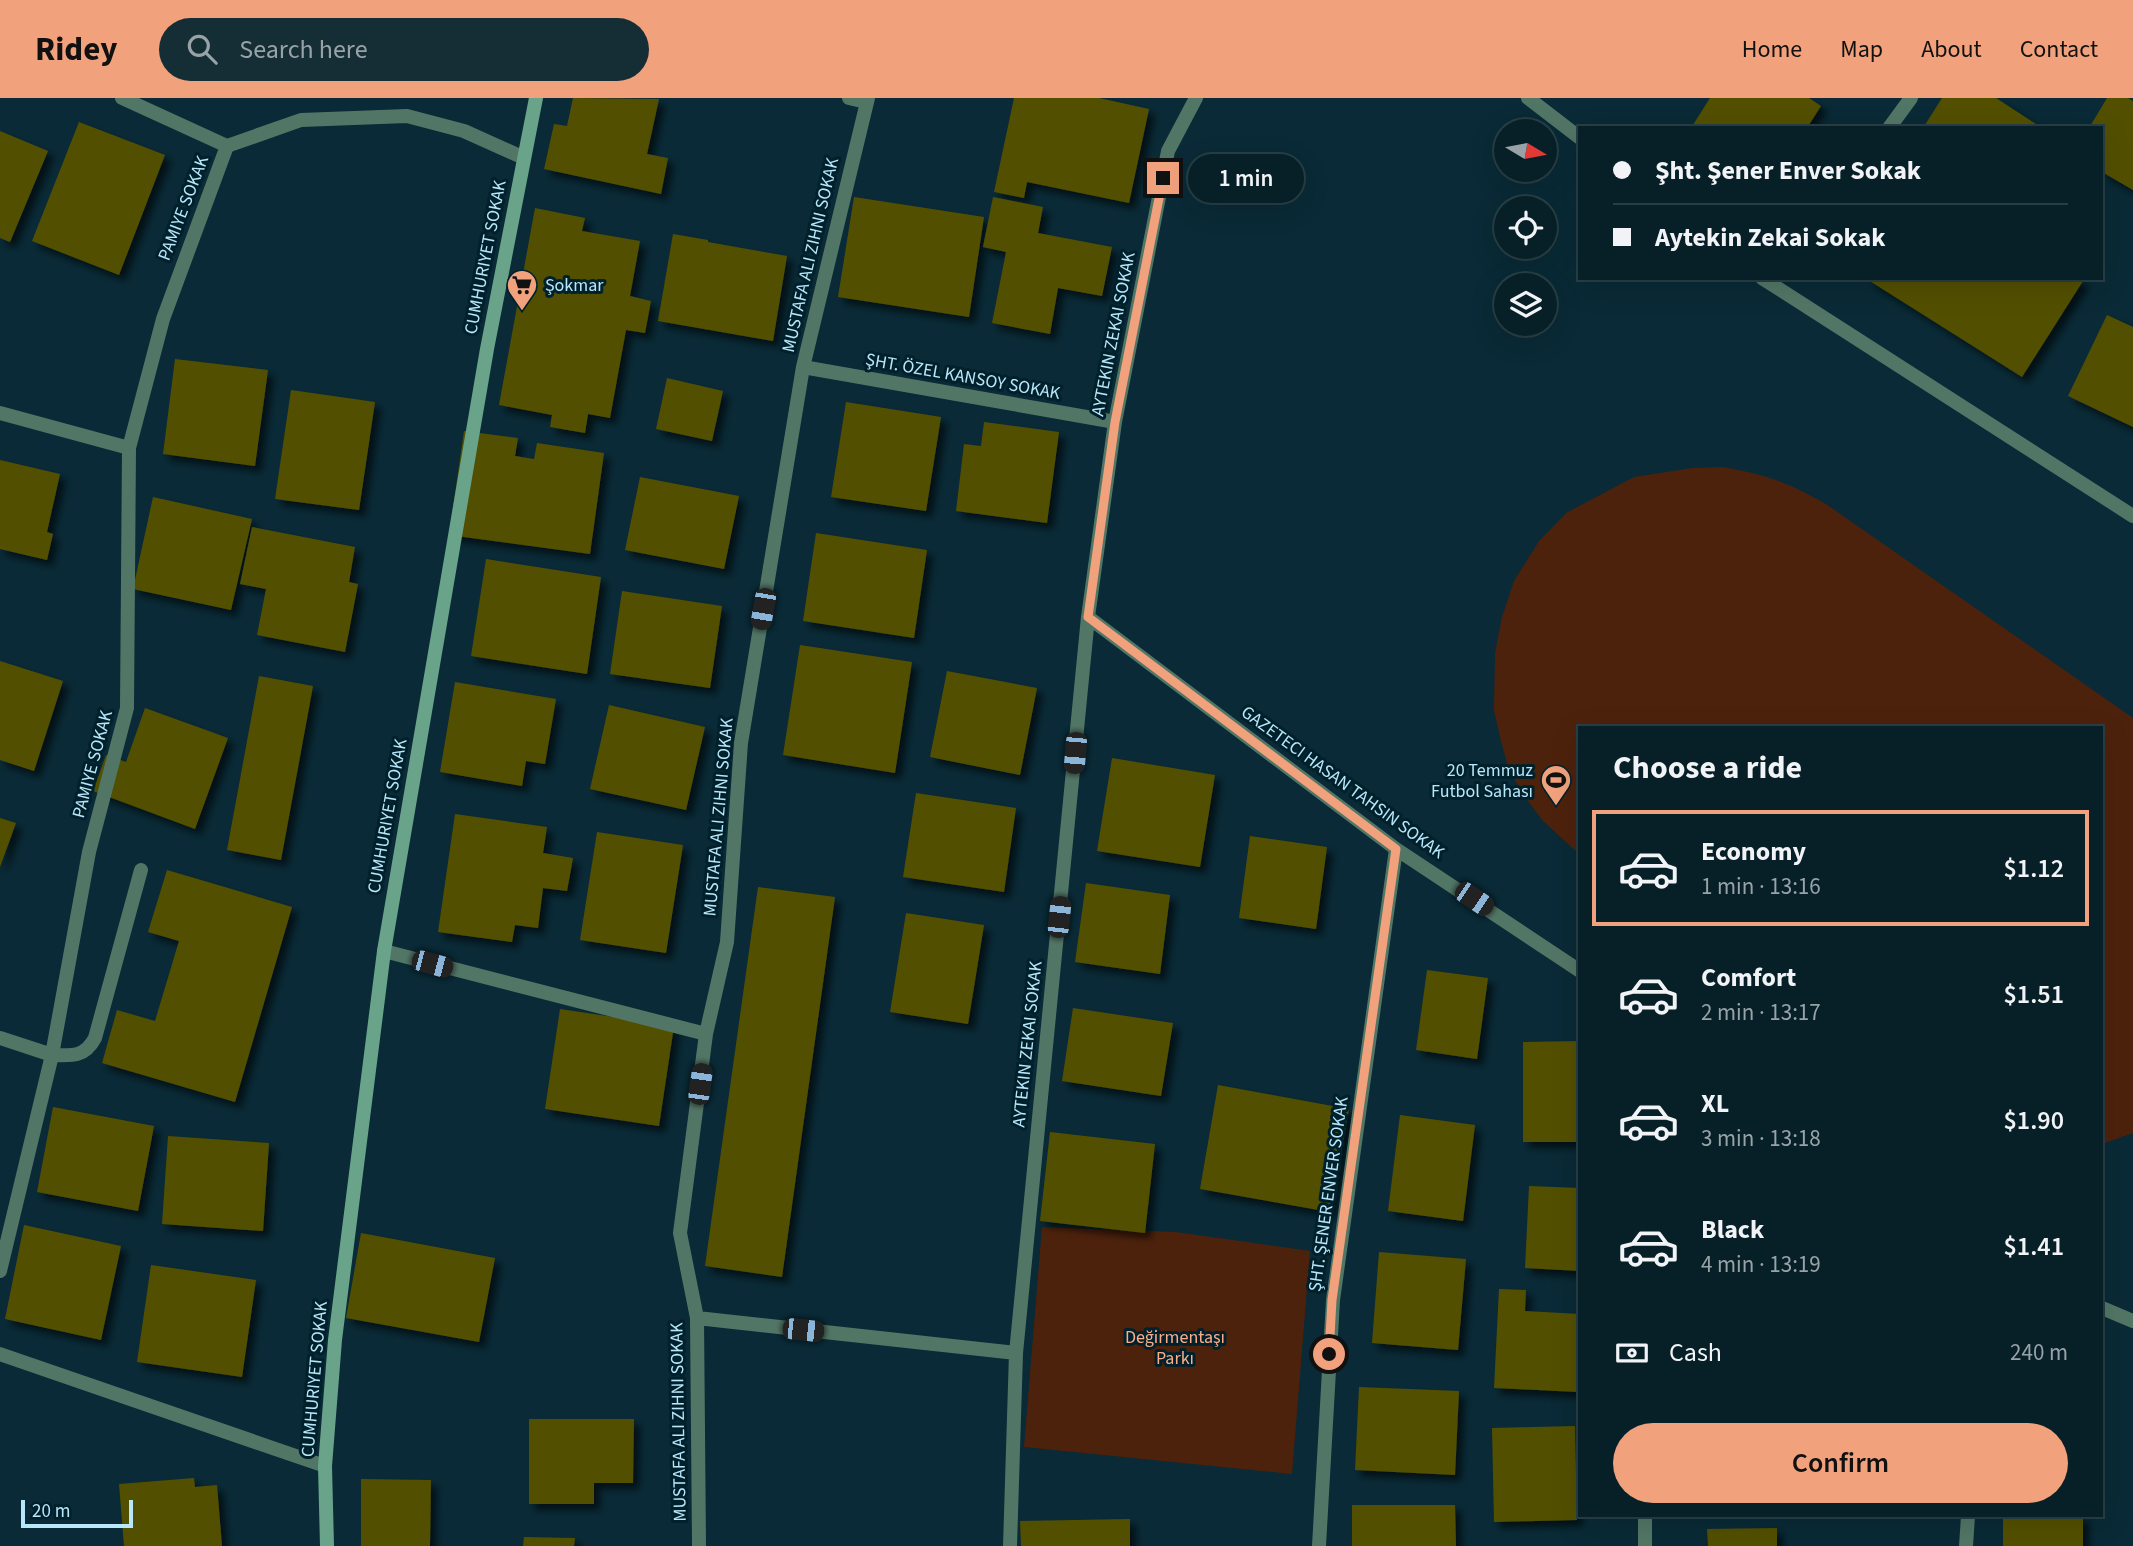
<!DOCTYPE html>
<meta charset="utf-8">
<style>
:root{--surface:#072028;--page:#152d34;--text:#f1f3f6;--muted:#98a3a8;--line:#283e45;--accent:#f1a17c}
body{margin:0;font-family:"Source Sans 3",sans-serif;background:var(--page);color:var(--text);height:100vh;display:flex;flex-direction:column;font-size:26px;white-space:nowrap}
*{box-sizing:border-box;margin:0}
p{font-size:23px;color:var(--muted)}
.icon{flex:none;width:38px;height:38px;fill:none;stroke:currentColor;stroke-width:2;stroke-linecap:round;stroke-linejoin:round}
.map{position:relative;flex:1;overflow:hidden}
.panel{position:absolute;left:1578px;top:628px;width:525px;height:791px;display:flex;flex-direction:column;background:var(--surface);border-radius:0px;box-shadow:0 7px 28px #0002,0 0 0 2px var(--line)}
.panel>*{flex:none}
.top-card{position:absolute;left:1578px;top:28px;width:525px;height:154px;border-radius:0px;box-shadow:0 7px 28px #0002,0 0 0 2px var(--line);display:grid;align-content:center;height:154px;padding:0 35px;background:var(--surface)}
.needle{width:46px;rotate:100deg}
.fabs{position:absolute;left:1494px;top:21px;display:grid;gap:14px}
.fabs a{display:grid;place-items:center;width:63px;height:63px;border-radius:50%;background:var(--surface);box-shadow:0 7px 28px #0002,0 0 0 2px var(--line);font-size:35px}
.scale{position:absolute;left:21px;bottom:18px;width:112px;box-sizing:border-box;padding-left:7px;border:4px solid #b9e7fa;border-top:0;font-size:19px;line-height:24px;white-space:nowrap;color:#b9e7fa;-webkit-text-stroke:5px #00212c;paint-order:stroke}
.end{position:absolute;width:32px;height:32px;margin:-16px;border:9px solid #f1a17c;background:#111;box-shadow:0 0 0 4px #111}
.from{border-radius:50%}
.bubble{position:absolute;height:49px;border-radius:24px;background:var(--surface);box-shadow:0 7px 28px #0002,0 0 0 2px var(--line);font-size:23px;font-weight:600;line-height:49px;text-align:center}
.car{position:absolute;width:21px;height:42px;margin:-21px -10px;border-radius:9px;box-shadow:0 0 5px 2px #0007;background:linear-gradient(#222 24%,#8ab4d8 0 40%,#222 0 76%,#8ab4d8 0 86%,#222 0)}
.top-card b{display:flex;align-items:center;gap:24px;height:66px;font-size:26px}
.top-card b+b{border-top:2px solid var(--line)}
.top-card i{width:18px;height:18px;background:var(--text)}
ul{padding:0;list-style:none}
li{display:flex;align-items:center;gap:21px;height:116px;margin:0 14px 10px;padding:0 21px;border:4px solid transparent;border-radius:0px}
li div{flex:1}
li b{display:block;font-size:26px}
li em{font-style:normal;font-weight:600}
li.selected{border-color:var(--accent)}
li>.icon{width:63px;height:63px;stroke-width:1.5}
h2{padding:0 35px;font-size:32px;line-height:84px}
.pay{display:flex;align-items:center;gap:18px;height:77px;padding:0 35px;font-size:26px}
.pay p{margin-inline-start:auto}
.action{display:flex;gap:14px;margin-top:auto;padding:14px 35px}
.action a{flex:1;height:80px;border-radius:42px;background:var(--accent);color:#111;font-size:28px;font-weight:600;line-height:80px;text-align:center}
header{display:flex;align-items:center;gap:42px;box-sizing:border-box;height:98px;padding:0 35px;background:var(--accent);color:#111}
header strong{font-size:33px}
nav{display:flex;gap:38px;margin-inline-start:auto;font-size:24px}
.search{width:490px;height:63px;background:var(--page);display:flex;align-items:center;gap:18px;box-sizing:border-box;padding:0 24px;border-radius:38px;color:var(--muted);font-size:26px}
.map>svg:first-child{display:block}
.green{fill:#4d220c}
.building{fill:#534f05;filter:url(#shadow)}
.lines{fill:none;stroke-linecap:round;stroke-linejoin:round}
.lane{stroke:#527666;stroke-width:14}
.street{stroke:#527666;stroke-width:14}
.secondary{stroke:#69a48a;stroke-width:14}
.route{stroke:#f1a17c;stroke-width:9}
.labels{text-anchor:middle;stroke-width:6;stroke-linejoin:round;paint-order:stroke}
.street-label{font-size:18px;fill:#b9e7fa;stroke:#00212c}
.poi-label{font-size:18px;fill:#b9e7fa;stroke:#00212c;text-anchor:start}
.park-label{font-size:18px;fill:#fead88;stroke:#00212c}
</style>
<header>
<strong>Ridey</strong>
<div class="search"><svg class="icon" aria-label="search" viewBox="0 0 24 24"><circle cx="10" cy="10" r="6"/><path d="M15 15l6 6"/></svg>Search here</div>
<nav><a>Home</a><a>Map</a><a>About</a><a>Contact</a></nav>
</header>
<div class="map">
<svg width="2133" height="1448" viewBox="0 0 2133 1448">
<defs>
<filter id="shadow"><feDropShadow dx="6" dy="6" stdDeviation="3.5" flood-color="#0009"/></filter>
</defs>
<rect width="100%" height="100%" fill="#092a36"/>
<path class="green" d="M 1723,369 C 1767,377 1788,384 1826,406 L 2133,620 L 2133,1035 L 2102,1046 L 2102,630 L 1580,630 L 1580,757 L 1543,723 L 1522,695 L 1508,669 L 1501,643 L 1494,613 L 1495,555 L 1502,519 L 1514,483 L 1539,443 L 1566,415 L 1634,379 L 1692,370 Z
M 1042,1129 L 1176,1134 L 1310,1153 L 1292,1376 L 1024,1349 Z"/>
<path class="building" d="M 573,0 L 659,1 L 647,56 L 668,60 L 661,96 L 544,71 L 554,26 L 567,28 Z
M 1014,0 L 1099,0 L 1149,11 L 1129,105 L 1027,84 L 1024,100 L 994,94 Z
M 1710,0 L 1809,0 L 1821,8 L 1807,30 L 1691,30 Z
M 1942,0 L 1996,0 L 2039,28 L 2038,30 L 1923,30 Z
M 2107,0 L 2128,0 L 2133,3 L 2133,92 L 2102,74 L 2102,30 L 2089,30 Z
M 79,24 L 165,57 L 119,177 L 32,143 Z
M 0,33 L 48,53 L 10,144 L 0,140 Z
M 854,99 L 984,119 L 969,219 L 838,199 Z
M 993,99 L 1043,109 L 1038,135 L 1112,149 L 1102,198 L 1058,190 L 1050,236 L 992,225 L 1006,154 L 983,149 Z
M 535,110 L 585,120 L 582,133 L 640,143 L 630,198 L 651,203 L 645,235 L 626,232 L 610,320 L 588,316 L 585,335 L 550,329 L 552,317 L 499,307 Z
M 673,136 L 708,142 L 708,144 L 787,158 L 773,243 L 658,223 Z
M 1865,180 L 2078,180 L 2083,183 L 2022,279 Z
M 2107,217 L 2133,229 L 2133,329 L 2068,298 Z
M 175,261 L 268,272 L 255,368 L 163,356 Z
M 667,280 L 723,293 L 712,343 L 656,331 Z
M 291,292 L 375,304 L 359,412 L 275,401 Z
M 846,304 L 941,319 L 926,413 L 831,399 Z
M 984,324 L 1059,334 L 1047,425 L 956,413 L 964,346 L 981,348 Z
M 464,333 L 518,340 L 515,358 L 534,361 L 537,345 L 604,355 L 590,456 L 449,437 Z
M 0,362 L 60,376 L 47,434 L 53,436 L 47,462 L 0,451 Z
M 640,379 L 739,398 L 724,471 L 625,452 Z
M 153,399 L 252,421 L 231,512 L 133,491 Z
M 252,429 L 355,449 L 349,484 L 358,486 L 345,554 L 257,537 L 266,491 L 240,486 Z
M 816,435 L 927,452 L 914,540 L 803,523 Z
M 486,461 L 601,479 L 587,576 L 471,558 Z
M 622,493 L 722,508 L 710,590 L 610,576 Z
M 800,547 L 912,564 L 895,675 L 783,657 Z
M 0,563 L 63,583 L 34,673 L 0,662 Z
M 947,573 L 1037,590 L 1020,677 L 930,659 Z
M 259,578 L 313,588 L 281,762 L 227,752 Z
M 455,584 L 556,601 L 545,666 L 526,663 L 522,688 L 440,674 Z
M 609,607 L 705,629 L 686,712 L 590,691 Z
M 145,610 L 228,640 L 195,731 L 93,693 L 106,657 L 126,664 Z
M 1112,660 L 1215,677 L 1200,769 L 1097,753 Z
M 916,695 L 1016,710 L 1004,794 L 903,779 Z
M 455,716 L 547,729 L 543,755 L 573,760 L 567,793 L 543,790 L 538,830 L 515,827 L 512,844 L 438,834 Z
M 0,720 L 16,725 L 0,769 Z
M 597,734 L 683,747 L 666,855 L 580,842 Z
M 1250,738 L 1327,749 L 1316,831 L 1239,820 Z
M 167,772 L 292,809 L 235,1004 L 102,965 L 117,912 L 155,923 L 179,843 L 148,834 Z
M 1086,785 L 1170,797 L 1160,876 L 1075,864 Z
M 758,789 L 835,799 L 782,1179 L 705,1168 Z
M 906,815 L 984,827 L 968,926 L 890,914 Z
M 1427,872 L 1488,880 L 1477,961 L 1416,952 Z
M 1073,910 L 1173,925 L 1161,998 L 1062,983 Z
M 560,911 L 674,928 L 659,1028 L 545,1011 Z
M 1580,943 L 1580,1044 L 1523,1044 L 1523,944 Z
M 1218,987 L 1349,1011 L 1330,1114 L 1200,1091 Z
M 53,1009 L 154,1028 L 138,1113 L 37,1094 Z
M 1400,1017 L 1475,1027 L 1463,1123 L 1388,1113 Z
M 1050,1034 L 1155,1046 L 1145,1135 L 1040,1123 Z
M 168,1038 L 269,1045 L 263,1133 L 162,1126 Z
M 1529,1088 L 1580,1090 L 1580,1173 L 1525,1170 Z
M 24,1127 L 121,1148 L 101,1242 L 5,1221 Z
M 361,1135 L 495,1160 L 479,1244 L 346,1220 Z
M 1379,1154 L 1466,1161 L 1458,1252 L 1372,1245 Z
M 151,1167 L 256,1182 L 242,1279 L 137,1264 Z
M 1499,1191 L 1526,1192 L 1525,1213 L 1580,1216 L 1578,1294 L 1494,1290 Z
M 1359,1289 L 1459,1293 L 1455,1377 L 1355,1372 Z
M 529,1321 L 634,1321 L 633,1385 L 594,1385 L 594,1406 L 529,1406 Z
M 1575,1328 L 1577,1422 L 1494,1424 L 1492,1330 Z
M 194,1380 L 195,1389 L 217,1387 L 222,1448 L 124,1448 L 119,1386 Z
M 361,1381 L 431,1382 L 430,1448 L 361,1448 Z
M 1352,1407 L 1455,1407 L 1456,1448 L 1352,1448 Z
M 2003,1418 L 2083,1418 L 2083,1448 L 2003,1448 Z
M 1130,1421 L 1130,1448 L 1021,1448 L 1020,1423 Z
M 1777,1430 L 1777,1448 L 1708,1448 L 1707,1431 Z
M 524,1439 L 575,1440 L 574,1448 L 523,1448 Z"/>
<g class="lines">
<path class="lane" d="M 227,48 L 301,22 L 407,18 L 464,33 L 524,60
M 52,957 C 72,958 85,959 95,940 L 141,772"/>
<path class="street" d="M 849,0 L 866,4
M 1528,0 L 1580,40
M 1889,30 L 1911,0
M 1762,180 L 2133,418
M 803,269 L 1115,324
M 0,315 L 129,350
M 1088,519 L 1396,751 L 1580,873
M 384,853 L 706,936
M 0,940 L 52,957
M 0,1173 L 52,957 L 89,754 L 127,610 L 129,350 L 163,221 L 227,48 L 122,0
M 2102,1210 L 2133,1223
M 697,1220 L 1016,1255
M 0,1256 L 325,1368
M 699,1448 L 697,1220 L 680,1135 L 706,936 L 727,844 L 741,645 L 803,269 L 868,0
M 1010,1448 L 1016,1255 L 1088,519 L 1115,324 L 1168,53 L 1196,0
M 1319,1448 L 1333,1202 L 1396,751
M 1645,1448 L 1645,1418
M 1966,1448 L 1968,1418"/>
<path class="secondary" d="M 327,1448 L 325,1368 L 335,1242 L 384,853 L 487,251 L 536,0"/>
</g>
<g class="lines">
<path class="route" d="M 1163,80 L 1115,324 L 1088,519 L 1396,751 L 1332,1202 L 1329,1256"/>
</g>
<defs>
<g id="supermarket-pin" transform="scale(1.575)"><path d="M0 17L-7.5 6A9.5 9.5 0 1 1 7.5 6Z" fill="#f1a17c" stroke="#00212c"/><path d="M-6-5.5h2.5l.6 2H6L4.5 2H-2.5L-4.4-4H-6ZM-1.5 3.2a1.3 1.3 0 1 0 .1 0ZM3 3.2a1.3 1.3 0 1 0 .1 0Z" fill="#111"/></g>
<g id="stadium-pin" transform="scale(1.575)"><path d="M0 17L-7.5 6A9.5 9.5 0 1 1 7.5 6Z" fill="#f1a17c" stroke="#00212c"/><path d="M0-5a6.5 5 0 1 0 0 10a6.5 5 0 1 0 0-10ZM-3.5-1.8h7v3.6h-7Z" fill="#111"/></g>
</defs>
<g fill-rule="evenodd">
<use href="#supermarket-pin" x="522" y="187"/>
<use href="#stadium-pin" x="1556" y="682"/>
</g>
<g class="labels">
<g class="street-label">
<text transform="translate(183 110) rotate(-69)" y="6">PAMIYE SOKAK</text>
<text transform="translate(810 157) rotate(-77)" y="6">MUSTAFA ALI ZIHNI SOKAK</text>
<text transform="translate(485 159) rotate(-79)" y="6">CUMHURIYET SOKAK</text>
<text transform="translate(1113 236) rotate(-79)" y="6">AYTEKIN ZEKAI SOKAK</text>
<text transform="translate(963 278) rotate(10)" y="6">ŞHT. ÖZEL KANSOY SOKAK</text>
<text transform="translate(92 666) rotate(-75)" y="6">PAMIYE SOKAK</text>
<text transform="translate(1343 684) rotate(36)" y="6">GAZETECI HASAN TAHSIN SOKAK</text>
<text transform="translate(387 718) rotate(-80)" y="6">CUMHURIYET SOKAK</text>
<text transform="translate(718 719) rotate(-85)" y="6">MUSTAFA ALI ZIHNI SOKAK</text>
<text transform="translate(1027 946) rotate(-84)" y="6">AYTEKIN ZEKAI SOKAK</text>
<text transform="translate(1328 1096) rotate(-82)" y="6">ŞHT. ŞENER ENVER SOKAK</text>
<text transform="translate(314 1281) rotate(-85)" y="6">CUMHURIYET SOKAK</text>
<text transform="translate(678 1324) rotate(-91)" y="6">MUSTAFA ALI ZIHNI SOKAK</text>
</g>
<g class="poi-label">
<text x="545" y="193">Şokmar</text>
<text x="1533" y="678" text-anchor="end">20 Temmuz<tspan x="1533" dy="21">Futbol Sahası</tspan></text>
</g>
<g class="park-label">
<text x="1175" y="1245">Değirmentaşı<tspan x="1175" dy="21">Parkı</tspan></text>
</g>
</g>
</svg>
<div class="fabs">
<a><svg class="needle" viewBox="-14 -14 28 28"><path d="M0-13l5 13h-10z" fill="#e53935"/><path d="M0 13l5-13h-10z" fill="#98a3a8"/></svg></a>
<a><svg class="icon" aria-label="locate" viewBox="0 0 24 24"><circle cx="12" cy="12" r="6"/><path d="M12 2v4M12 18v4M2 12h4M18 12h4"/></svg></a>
<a><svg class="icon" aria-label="layers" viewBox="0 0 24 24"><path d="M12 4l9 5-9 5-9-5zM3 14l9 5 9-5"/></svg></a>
</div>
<div class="scale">20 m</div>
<i class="end from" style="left:1329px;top:1256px"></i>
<i class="end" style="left:1163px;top:80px"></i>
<div class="bubble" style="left:1188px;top:56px;width:116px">1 min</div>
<i class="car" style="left:763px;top:511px;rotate:190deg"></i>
<i class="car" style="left:1075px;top:655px;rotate:185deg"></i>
<i class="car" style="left:1474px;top:801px;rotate:124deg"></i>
<i class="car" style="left:1059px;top:819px;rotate:6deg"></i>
<i class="car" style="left:432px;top:866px;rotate:105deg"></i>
<i class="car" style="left:700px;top:986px;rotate:8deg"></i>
<i class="car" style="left:803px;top:1232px;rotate:96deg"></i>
<div class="top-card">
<b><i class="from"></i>Şht. Şener Enver Sokak</b>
<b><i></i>Aytekin Zekai Sokak</b>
</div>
<section class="panel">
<h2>Choose a ride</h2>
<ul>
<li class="selected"><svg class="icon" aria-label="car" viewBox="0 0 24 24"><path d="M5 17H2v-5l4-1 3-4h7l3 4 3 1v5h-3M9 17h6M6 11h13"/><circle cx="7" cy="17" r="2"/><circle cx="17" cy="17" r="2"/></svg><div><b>Economy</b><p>1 min · 13:16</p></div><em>$1.12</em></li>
<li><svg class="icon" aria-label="car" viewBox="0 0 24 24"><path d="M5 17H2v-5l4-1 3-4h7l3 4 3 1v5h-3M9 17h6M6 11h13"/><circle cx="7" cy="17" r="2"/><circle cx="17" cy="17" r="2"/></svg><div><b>Comfort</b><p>2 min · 13:17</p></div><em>$1.51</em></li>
<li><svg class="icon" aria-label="car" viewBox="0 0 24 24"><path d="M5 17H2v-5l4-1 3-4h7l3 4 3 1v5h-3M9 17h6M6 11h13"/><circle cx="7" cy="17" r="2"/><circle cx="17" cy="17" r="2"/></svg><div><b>XL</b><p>3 min · 13:18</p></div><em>$1.90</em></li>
<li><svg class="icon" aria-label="car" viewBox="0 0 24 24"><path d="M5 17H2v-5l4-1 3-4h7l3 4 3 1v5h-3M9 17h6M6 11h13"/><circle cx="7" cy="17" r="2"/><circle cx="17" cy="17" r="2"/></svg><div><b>Black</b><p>4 min · 13:19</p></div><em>$1.41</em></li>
</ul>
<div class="pay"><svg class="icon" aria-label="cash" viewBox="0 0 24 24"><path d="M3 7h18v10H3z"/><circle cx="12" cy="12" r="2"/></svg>Cash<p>240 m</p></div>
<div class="action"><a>Confirm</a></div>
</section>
</div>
